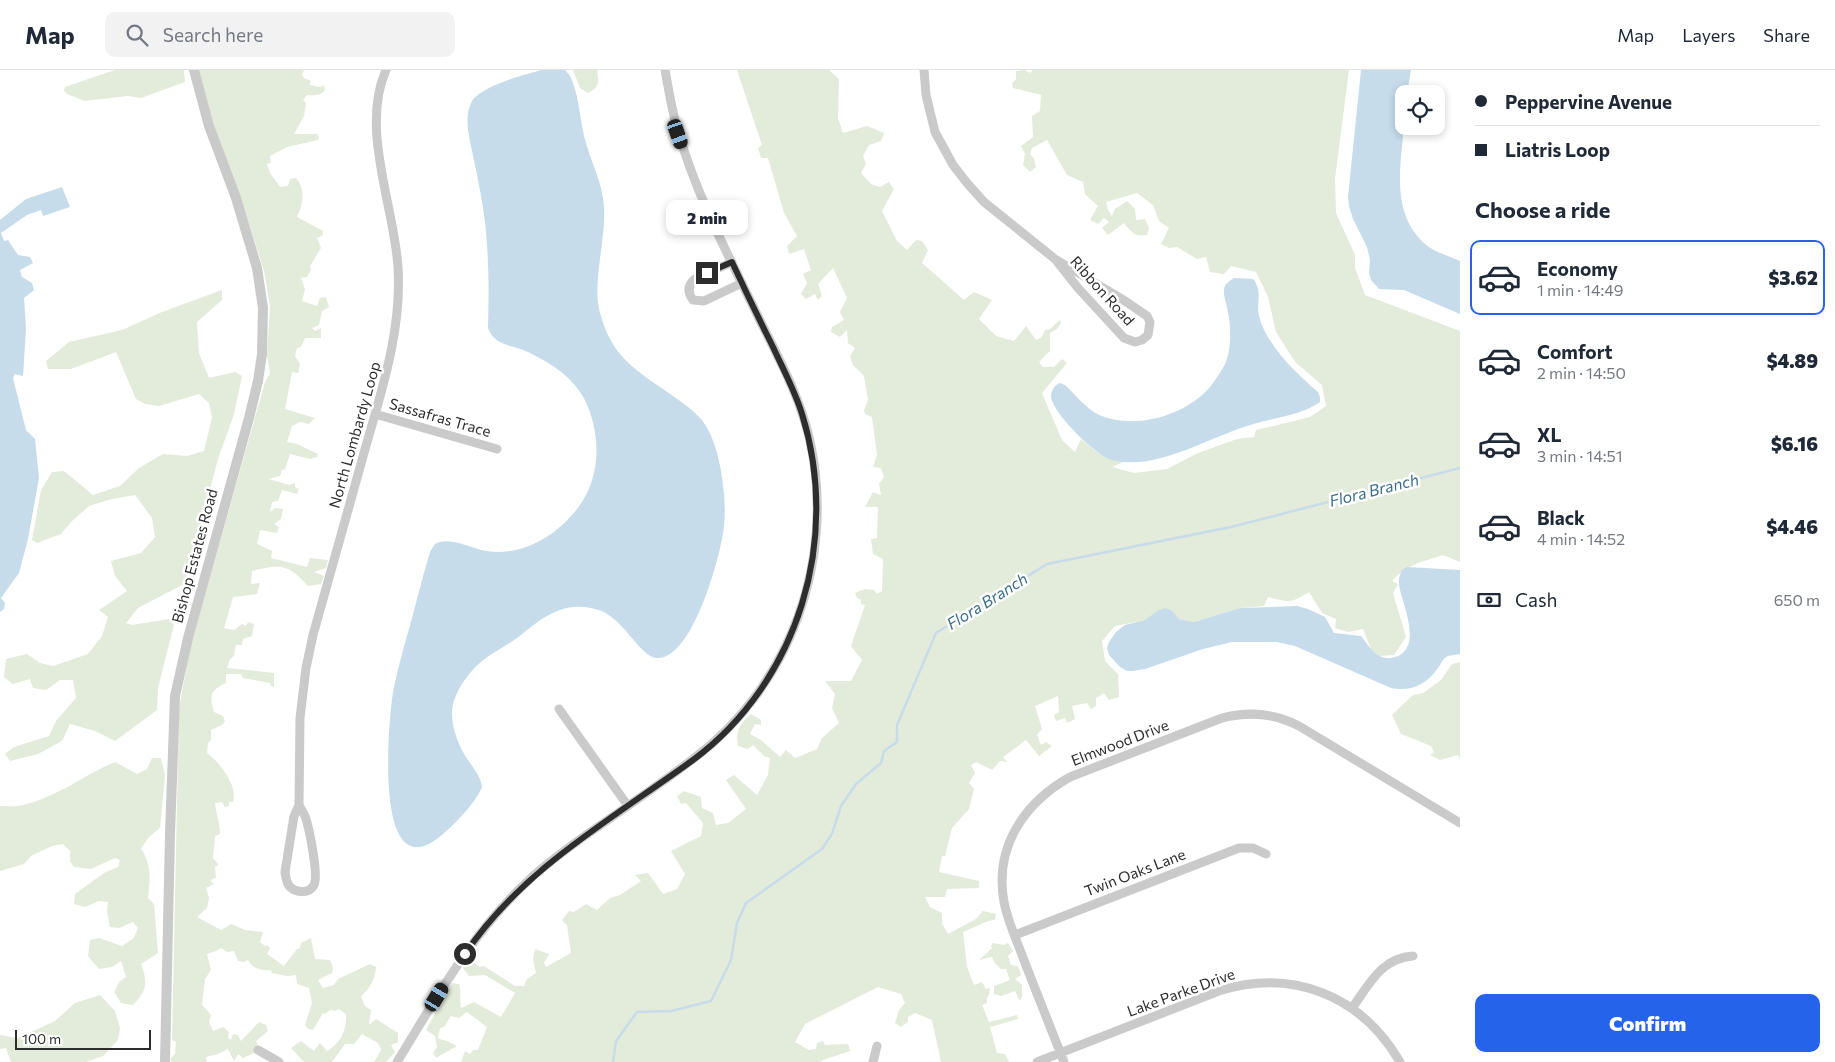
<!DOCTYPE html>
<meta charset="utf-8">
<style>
:root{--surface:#fff;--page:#f2f2f3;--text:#1f2937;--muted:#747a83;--line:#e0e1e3;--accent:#2563eb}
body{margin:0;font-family:Commissioner,sans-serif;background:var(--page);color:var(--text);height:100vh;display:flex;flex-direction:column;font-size:19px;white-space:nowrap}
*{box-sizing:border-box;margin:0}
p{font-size:16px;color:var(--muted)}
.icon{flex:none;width:28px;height:28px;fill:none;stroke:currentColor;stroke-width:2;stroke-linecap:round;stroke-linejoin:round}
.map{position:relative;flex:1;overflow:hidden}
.drawer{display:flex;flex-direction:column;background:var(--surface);width:375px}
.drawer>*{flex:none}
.guide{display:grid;align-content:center;height:110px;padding:0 15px;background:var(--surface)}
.controls{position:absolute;left:1395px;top:15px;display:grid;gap:10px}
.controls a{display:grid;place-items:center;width:50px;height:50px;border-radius:10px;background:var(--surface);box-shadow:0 2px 8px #0003;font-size:25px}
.scale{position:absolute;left:15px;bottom:12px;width:136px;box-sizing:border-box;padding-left:5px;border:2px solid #2d2d2d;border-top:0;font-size:14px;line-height:18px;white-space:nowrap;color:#2d2d2d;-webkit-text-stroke:4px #fff;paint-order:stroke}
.end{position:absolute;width:22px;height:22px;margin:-11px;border:6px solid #2d2d2d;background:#fff;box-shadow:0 0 0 2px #fff}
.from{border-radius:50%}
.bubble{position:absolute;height:35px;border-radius:10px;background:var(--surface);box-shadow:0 2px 8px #0003;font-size:16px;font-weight:800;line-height:35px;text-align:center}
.car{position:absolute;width:15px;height:30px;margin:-15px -8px;border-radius:6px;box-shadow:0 0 4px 1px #0007;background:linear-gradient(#222 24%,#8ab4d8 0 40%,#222 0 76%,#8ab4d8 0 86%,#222 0)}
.guide b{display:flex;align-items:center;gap:18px;height:48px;font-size:19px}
.guide b+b{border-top:1px solid var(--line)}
.guide i{width:12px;height:12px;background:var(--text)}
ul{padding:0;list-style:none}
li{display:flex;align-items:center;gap:15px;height:75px;margin:0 10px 8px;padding:0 5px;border:2px solid transparent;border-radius:10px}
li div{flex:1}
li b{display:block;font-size:19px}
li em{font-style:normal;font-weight:800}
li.current{border-color:var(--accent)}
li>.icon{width:45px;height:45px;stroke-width:1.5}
h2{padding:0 15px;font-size:22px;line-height:60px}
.pay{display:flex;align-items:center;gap:12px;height:55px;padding:0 15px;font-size:19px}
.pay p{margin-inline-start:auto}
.action{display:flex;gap:10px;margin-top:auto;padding:10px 15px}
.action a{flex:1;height:58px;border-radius:10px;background:var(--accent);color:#fff;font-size:20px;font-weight:800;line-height:58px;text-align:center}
header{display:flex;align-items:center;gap:30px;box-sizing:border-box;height:70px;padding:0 25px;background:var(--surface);border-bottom:1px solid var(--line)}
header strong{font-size:24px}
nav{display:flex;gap:28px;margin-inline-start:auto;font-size:18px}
.search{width:350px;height:45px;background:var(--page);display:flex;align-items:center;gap:12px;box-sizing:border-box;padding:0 18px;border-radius:10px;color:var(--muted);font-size:19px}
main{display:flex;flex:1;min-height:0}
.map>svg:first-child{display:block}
.green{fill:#e3ebda}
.water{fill:#c6dceb}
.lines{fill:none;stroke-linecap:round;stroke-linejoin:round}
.stream{stroke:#c6dceb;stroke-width:2.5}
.minor{stroke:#cacaca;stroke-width:9}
.tertiary{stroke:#cacaca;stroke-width:10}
.route{stroke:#2d2d2d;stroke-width:6}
.labels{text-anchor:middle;stroke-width:5;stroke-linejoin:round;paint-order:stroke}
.street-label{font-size:15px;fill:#2d2d2d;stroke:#fff}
.water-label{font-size:16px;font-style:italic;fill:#3b6d8e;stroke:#fff}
</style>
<header>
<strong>Map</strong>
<div class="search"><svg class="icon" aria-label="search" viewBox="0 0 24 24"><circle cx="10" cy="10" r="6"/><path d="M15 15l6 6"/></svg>Search here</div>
<nav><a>Map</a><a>Layers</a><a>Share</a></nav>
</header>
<main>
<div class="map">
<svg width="1460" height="992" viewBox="0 0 1460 992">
<rect width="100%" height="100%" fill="#fff"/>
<path class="green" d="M 115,0 L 184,0 L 185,12 L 141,28 L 128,26 L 84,31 L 67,24 L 64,21 L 65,17 Z
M 199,0 L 304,0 L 302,5 L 305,9 L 310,10 L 310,15 L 320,17 L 324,15 L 325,20 C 321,25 314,26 307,25 L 303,30 L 306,33 L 304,46 L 294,64 L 317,64 L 319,67 L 318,70 L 287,77 L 270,86 L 271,93 L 267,94 L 270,103 L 280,117 L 288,116 L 290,109 L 296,108 C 306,120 303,135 297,147 L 323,161 L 323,165 L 317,168 L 321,178 L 310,196 L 311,200 L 307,207 L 301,208 L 305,219 L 302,231 L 317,236 L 320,228 L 326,227 L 329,237 L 322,241 L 319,255 L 312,258 L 315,261 L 321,258 L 321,268 L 305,268 L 301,277 L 297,278 L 295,286 L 300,294 L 298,303 L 292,302 L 285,339 L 315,348 L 309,354 L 300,352 L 292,356 L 287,372 L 297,374 L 318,384 L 317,387 L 310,389 L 290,384 L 285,399 L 282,400 L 280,406 L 269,409 L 289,415 L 295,413 L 295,417 L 299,419 L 297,424 L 282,420 L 278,431 L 272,432 L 270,442 L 275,438 L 283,439 L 281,449 L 274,454 L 279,457 L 277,463 L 260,460 L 257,474 L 272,481 L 271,488 L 307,497 L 310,488 L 328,490 L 326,498 L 314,502 L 324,506 L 321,514 L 308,516 C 288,494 281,494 252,501 L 251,514 L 260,513 L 257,524 L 233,527 L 224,558 L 234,560 L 242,554 L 246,556 L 248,552 L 254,554 L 252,566 L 243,569 L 242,575 L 236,575 L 234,586 L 230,589 L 227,598 L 274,603 L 274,617 L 271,616 L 270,613 L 243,608 L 241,604 L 226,604 L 226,613 C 210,620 209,626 214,642 L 223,646 L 225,651 L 222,655 L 211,660 L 211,670 L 208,673 L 207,683 C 220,693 238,715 233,732 L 229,732 L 229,736 L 225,737 L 222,732 L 215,733 C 216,745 220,752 220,764 L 215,766 C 215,774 213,781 213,788 L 218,794 L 217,796 L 215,797 L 216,808 L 210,810 L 214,814 L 206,818 L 209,828 L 207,838 L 197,847 L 221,860 L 231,854 L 245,860 L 263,862 L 260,872 L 265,876 L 267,875 L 270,878 L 267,884 L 284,896 L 297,879 L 300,878 L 301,873 L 311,868 L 315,889 L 330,890 L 333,898 L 332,903 L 318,910 L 323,918 L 334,915 L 338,909 L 370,894 L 376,897 C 375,910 370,917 361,927 L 365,936 L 371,940 L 369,955 L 376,949 L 398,963 L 398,972 L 391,975 L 395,982 L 386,992 L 374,992 L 381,980 L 378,973 L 362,964 L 354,974 L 345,974 L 332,992 L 304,992 L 291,978 L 301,971 L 314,981 L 320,973 L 327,981 C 341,973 347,960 346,944 L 339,939 L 335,941 L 330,940 L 325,944 L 323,943 L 313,960 L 308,959 L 305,955 L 312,933 L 309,918 L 297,914 L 296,905 L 287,906 L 272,903 L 271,900 C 261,901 253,899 248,890 L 244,892 L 238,891 L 234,881 L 227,882 L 221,878 L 216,881 L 207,884 L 211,900 L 205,909 L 202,935 L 211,945 L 209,952 L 213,961 L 223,957 L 229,962 L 228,968 L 231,970 L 233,964 L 238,965 L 241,971 L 259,952 L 266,955 L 268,961 L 256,971 L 259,977 L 258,981 L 243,988 L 238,984 L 234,991 L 228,979 L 218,984 L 206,987 L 207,992 L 171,992 L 171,988 L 175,984 L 176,972 L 172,970 L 179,639 L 190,578 L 265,312 L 270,304 L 267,286 L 270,236 L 264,201 L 247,147 L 214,56 Z
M 573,0 L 597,0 C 599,12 600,17 588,23 L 580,18 Z
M 737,0 L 829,0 L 839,9 L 838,48 L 843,63 L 867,56 L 884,63 L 881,71 L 869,75 L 863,86 L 866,94 L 861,103 L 871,114 L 880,117 L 889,112 L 894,119 L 882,141 L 897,171 L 907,180 L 916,170 L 922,171 L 928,180 L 922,193 L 964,230 L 974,222 L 992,230 L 979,249 L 996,266 L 1014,271 L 1026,256 L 1036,270 L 1042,267 L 1045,260 L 1050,259 L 1060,250 L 1061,253 L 1057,259 L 1050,263 L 1050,281 L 1039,292 L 1043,297 L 1054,297 L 1062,289 L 1067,293 L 1042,323 L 1062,370 L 1075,382 L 1081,369 C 1097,382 1104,390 1126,391 L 1112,397 L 1134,403 L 1167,399 L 1198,383 L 1237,369 L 1254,367 L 1256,360 L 1310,347 L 1326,336 L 1322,315 L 1295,292 L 1276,262 L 1268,227 L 1256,202 L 1231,196 L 1224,204 L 1210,202 L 1206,187 L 1197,189 L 1177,177 L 1169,178 L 1161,174 L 1169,158 L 1159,151 L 1153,135 L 1137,123 L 1106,132 L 1108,140 L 1112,146 L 1115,139 L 1127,131 L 1135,139 L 1136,150 L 1145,149 L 1149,158 L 1147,165 C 1135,167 1132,163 1124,153 L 1108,165 L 1102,158 L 1109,152 L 1104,148 L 1098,154 L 1090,150 L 1098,136 L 1085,124 L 1083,112 L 1067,105 L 1047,70 L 1032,78 L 1030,84 L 1034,89 L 1036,97 L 1030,102 L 1023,95 L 1025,84 L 1021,76 L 1033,67 L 1032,46 L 1040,41 L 1041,25 L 1013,18 L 1012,13 L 1016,9 L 1016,1 L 1025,0 L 1030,3 L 1033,0 L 1349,0 L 1335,109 L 1336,143 L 1355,185 L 1355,198 L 1365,225 L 1460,261 L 1460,492 L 1443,485 C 1422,492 1407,494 1392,511 L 1398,514 L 1393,523 L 1406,567 L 1394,585 L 1379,586 L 1371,579 L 1363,559 L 1348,562 L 1335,558 L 1336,549 L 1322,543 L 1309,522 C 1290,534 1290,532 1268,527 L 1264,536 L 1240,538 L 1194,552 L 1179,549 L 1173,544 L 1157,541 L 1146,550 L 1115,556 L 1102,571 L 1105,591 L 1118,604 L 1119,627 L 1109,630 L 1104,623 L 1096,628 L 1096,636 L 1091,639 L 1087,633 L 1072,636 L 1075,649 L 1067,653 L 1065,648 L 1056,651 L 1054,645 L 1059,642 L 1058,626 L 1035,636 L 1042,659 L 1037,665 L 1041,675 L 1046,672 L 1052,676 L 1039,686 L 1026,670 L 1003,687 L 1007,692 L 1000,691 L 992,700 L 976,692 L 971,695 L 975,703 L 969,713 L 974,719 L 969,739 L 952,758 L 945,786 L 942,786 L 939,802 L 979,811 L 979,818 L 947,819 L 945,827 L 925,827 L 930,837 L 942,843 L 942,853 L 948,864 L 976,849 L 983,841 L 996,844 L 995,850 L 988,851 L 963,862 L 967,897 L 974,915 L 982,912 L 986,919 L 990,918 L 989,925 L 987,928 L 987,933 L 982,935 L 989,952 L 1017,945 L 1018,949 L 990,957 L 997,983 L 1005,984 L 1009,992 L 941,992 L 932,950 L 915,943 L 908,947 L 908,952 L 901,957 L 895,953 L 899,940 L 905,933 L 901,924 L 878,917 L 805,954 L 795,972 L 809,980 L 816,979 L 817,973 L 823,971 L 825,975 L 848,974 L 850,981 L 823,990 L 820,992 L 461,992 L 465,981 L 470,984 L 473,980 L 478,980 L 487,957 L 467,942 L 459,948 L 451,946 L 444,957 L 440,958 L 438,967 L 439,969 L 447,971 L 457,976 L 436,988 L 433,983 L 437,977 L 435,966 L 426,960 L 452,913 L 459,914 C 462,923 459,930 461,938 L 474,932 L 501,947 L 515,923 L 485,905 L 469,906 L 463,898 L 472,890 L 479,897 L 484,896 L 515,916 L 524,916 L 527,909 L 536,903 L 533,889 L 535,879 L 549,884 L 544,893 L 546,897 L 571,883 L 567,855 L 562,850 L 569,841 L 574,842 L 586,834 L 597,840 L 610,828 L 620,825 L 641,811 L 635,805 L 648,803 L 663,824 L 677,819 L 685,804 L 671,781 L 701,766 L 703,753 L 686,733 L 681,734 L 677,726 L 684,721 L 701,727 L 702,738 L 713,743 L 716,755 L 728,753 L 746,739 L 726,710 L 734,705 L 757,725 L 768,705 L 770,688 L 764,686 L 753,675 L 748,679 L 738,676 C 735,661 740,654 751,644 L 761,650 L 761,655 L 755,654 L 750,664 L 761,670 L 780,687 L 786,680 L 795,688 L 817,679 L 822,668 L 839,653 L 832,638 L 835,624 L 825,611 L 851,611 L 862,590 L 851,576 L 865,535 L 861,534 L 861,530 L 857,528 L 855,523 L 865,519 L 874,520 L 877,524 L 882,521 L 883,489 L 873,484 L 871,469 L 877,468 L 878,437 L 865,437 L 873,422 L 881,425 L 879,414 L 884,407 L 881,398 L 873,397 L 877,385 L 872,347 L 865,344 L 864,340 L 868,330 L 864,306 L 853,295 L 850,287 L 855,278 L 848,273 L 847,260 L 840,267 L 831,262 L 832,257 L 844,250 L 840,242 L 847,228 L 833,198 L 818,214 L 822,226 L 818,230 L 815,224 L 806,229 L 801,224 L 807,213 L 803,204 L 811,200 L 804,179 L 789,184 L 787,176 L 797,166 L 784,143 L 768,88 L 761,88 L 758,78 L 762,75 Z
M 222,220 L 222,230 L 197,252 L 199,283 L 209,308 L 235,302 L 242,306 L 234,344 L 218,389 L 195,477 L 184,514 L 138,538 L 126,553 L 132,555 L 169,549 L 174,555 L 158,618 L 157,640 L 115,671 L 95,661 L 70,654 L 62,671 L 38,684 L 10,691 L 5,684 L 14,677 L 49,666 L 56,651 L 76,628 L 73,610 L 60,610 L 46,620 L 33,618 L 30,609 L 13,614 L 4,607 L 6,589 L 27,584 L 40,593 L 53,596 L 88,584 L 102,566 L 108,547 L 99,540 L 127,521 L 115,506 L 111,491 L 141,483 L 155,467 L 152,448 L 135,425 L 112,429 L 89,436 L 71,452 L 61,464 L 37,473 L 32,470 L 41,420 L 52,402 L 64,401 L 93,425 L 120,416 L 139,398 L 163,384 L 187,386 L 204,381 L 212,348 L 209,333 L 199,324 L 159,336 L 145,334 L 136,329 L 116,282 L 71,299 L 48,299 L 46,291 L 69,272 L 122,260 L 162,242 Z
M 1460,592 L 1460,689 L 1458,685 L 1440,690 L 1430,685 L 1434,682 L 1431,676 L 1401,664 L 1392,645 L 1413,625 L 1423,623 L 1441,610 L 1452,594 Z
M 152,688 L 161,688 L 165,706 L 160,758 L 150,766 L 141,778 C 152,797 150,807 148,828 L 154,834 L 158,883 L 141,894 C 148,912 147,921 133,935 L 121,933 L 114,922 L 120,911 L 126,907 L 121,891 L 112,897 L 99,899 L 88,886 L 90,870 L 99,868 L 122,876 L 134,868 L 138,858 L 133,852 L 119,858 L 110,857 L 107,841 L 108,832 L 99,831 L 85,837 L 74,834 L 75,824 L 104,803 L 118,797 L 120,790 L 115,788 L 91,799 L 74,797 L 70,791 L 70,781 L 63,774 L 52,776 L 31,786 L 24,794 L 0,801 L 0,736 C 8,736 16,737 23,735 C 57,727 84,705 115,692 L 137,704 L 147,699 Z
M 993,873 L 1004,875 L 1008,873 L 1013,881 L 1008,886 L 1011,895 L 1018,896 L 1021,905 L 1015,909 L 1022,915 L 1022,927 L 1020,931 L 1015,921 L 1001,926 L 994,924 L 994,916 L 1010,910 L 1006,899 L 1001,899 L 994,892 L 992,887 L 979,890 L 992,878 L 991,876 Z
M 100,925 L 115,941 L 120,958 L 118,970 L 103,986 L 86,992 L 11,992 L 6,978 L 0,979 L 0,965 L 18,968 L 55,951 L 75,933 Z"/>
<path class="water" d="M 542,0 L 565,0 C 569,4 571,7 573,13 C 580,32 580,53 586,73 C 592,94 603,115 604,137 C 606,168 593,210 599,239 C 611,288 635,299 673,326 C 683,333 693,340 701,349 C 712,362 718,383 721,401 C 724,419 726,438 724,457 C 721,484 693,590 657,588 C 640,588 622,544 595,539 C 583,536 571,536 560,540 C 543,546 530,558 517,568 C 506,576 493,582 482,591 C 469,602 452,624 452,643 C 452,659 459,677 468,690 C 474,699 481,707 482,717 C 476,733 449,761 434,771 C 373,811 389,648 393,622 C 397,601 403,580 409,559 C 416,534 422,508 430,482 C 433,477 434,473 440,472 C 452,469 470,477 481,480 C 521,489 560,465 582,432 C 595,412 599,386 595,363 C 589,320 565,300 528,282 C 513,275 494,276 488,258 C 489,223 489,187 485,152 C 482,128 477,104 472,81 C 469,65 464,49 471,33 C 478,17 525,4 542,0 Z
M 1361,0 L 1411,0 L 1407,24 L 1404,24 C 1404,34 1404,44 1404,55 C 1401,95 1390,143 1425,174 C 1434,182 1449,186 1460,191 L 1460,244 L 1404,220 L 1379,219 L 1371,210 L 1369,203 L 1370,190 L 1367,177 L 1353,149 L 1349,136 L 1348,127 Z
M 62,117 L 70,137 L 43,146 L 41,140 L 27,145 L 1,163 L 4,171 L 8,170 L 18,185 L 30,187 L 33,193 L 20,200 L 22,207 L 32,213 L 34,220 L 24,228 L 26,259 L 23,306 L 15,304 L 13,308 L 26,360 L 35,369 L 39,408 L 28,469 L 19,503 L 1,528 L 5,533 L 4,539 L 0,542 L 0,150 L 26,129 Z
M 1234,208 L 1253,209 C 1263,221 1256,232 1259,246 C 1266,275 1296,303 1318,322 L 1320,327 L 1320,332 C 1298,347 1269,348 1244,357 C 1204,370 1155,401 1112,390 C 1096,386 1050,341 1051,325 C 1052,319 1055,315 1060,313 L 1065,315 C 1076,325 1085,338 1099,345 C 1132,359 1176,348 1202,325 C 1211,318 1217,307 1223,298 C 1232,283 1231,258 1228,242 C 1227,235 1223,226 1224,219 C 1225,214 1229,211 1234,208 Z
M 1407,497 L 1460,500 L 1460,584 C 1457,585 1452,585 1448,586 C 1443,588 1441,594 1438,598 C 1426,615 1411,622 1391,618 L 1295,576 L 1277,572 L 1232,572 L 1203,579 L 1145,599 L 1133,601 L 1127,601 L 1120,597 L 1109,585 L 1107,578 L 1109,572 L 1116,562 L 1125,555 L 1145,550 L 1157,541 L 1165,538 L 1171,540 L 1179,549 L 1194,552 L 1240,538 L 1297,536 L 1308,539 L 1325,547 L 1334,563 L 1361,566 C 1369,576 1377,590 1391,588 C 1426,582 1402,534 1399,515 C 1398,510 1400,505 1402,500 Z"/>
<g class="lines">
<path class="stream" d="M 613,992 L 616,971 L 637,942 L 671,941 L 711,931 L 731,890 L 737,853 L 746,833 L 822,779 L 832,764 L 841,736 L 856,714 L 881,693 L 884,681 L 897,672 L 897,655 L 936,563 L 1047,494 L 1231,457 L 1460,398"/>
<path class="minor" d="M 924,0 L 926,25 L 935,62 L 953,95 L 967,113 L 984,132 L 1055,189 L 1122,229 L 1147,246 L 1150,252 L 1148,265 L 1142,270 L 1135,272 L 1124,268 L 1078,218 L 1055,189
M 732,192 L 695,209 C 688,215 687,222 693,230 L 704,231 L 742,213
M 375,344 L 497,379
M 559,639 L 628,736
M 299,735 C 301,739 303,742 305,746 C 309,757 319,806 314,815 C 309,824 297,823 290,817 C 286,813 286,807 285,802 L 294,746 L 299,735 L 300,648 L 306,598 L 313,565 C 330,505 347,444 364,383 C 381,322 402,262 398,197 C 394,135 360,59 386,0
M 1015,865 L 1239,778 L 1253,778 L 1266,784
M 1352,938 C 1369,915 1381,888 1413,886
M 258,980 L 279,992
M 397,992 C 437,927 473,861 530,809 C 547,793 567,779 586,765 C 622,740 658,716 693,689 C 791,616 836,489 810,371 C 799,322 773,278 752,234 C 725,179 696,123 679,64 C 672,43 669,21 665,0
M 873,992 L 877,976
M 1037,992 L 1219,921 C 1292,898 1361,925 1400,992
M 1064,992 C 1051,959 1038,926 1025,893 C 1018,873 1008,853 1004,832 C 994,777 1024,733 1070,707 L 1222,648 C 1249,641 1274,643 1299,656 L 1460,753"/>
<path class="tertiary" d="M 165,992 L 170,764 L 175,626 L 188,568 L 249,348 L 258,311 L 262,284 L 263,238 L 257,198 L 236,128 L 209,56 L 194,0"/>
</g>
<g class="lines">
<path class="route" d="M 465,884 C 522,799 612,749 693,690 C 799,611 841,469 802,344 C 795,321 783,299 773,277 C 759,249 745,220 732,192 L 707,203"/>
</g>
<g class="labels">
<g class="street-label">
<text transform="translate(1102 221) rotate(48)" y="5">Ribbon Road</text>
<text transform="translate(440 348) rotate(16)" y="5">Sassafras Trace</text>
<text transform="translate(355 365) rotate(-74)" y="5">North Lombardy Loop</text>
<text transform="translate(195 486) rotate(-75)" y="5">Bishop Estates Road</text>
<text transform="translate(1120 673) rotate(-21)" y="5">Elmwood Drive</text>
<text transform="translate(1135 803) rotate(-21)" y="5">Twin Oaks Lane</text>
<text transform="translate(1181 923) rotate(-20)" y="5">Lake Parke Drive</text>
</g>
<g class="water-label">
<text transform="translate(1374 420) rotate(-14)" y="6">Flora Branch</text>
<text transform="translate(987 531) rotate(-32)" y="6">Flora Branch</text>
</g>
</g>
</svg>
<div class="controls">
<a><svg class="icon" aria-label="locate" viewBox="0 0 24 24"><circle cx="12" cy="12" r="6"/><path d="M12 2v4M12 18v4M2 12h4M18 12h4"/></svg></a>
</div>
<div class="scale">100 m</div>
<i class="end from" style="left:465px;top:884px"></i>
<i class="end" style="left:707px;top:203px"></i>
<div class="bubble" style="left:666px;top:130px;width:82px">2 min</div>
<i class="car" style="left:678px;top:64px;rotate:161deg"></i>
<i class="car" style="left:437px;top:927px;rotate:31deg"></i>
</div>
<section class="drawer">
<div class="guide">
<b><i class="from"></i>Peppervine Avenue</b>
<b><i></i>Liatris Loop</b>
</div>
<h2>Choose a ride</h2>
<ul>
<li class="current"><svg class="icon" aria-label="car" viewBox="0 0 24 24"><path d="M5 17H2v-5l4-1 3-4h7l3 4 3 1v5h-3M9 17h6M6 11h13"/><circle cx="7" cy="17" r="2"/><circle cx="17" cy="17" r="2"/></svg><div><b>Economy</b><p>1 min · 14:49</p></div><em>$3.62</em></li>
<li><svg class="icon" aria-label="car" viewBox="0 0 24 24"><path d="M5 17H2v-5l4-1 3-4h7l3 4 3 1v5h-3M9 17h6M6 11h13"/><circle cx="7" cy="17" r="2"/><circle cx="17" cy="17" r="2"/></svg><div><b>Comfort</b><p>2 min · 14:50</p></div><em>$4.89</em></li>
<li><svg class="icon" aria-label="car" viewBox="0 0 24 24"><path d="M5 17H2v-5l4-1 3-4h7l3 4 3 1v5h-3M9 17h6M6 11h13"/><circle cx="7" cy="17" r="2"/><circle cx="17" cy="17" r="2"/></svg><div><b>XL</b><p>3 min · 14:51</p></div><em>$6.16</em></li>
<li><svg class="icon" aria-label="car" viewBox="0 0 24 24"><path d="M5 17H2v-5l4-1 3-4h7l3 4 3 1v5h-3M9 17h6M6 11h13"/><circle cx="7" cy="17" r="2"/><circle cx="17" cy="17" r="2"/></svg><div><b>Black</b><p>4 min · 14:52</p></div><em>$4.46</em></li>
</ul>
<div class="pay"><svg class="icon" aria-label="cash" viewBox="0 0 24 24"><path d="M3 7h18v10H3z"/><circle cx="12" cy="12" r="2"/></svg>Cash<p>650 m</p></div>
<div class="action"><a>Confirm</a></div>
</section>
</main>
